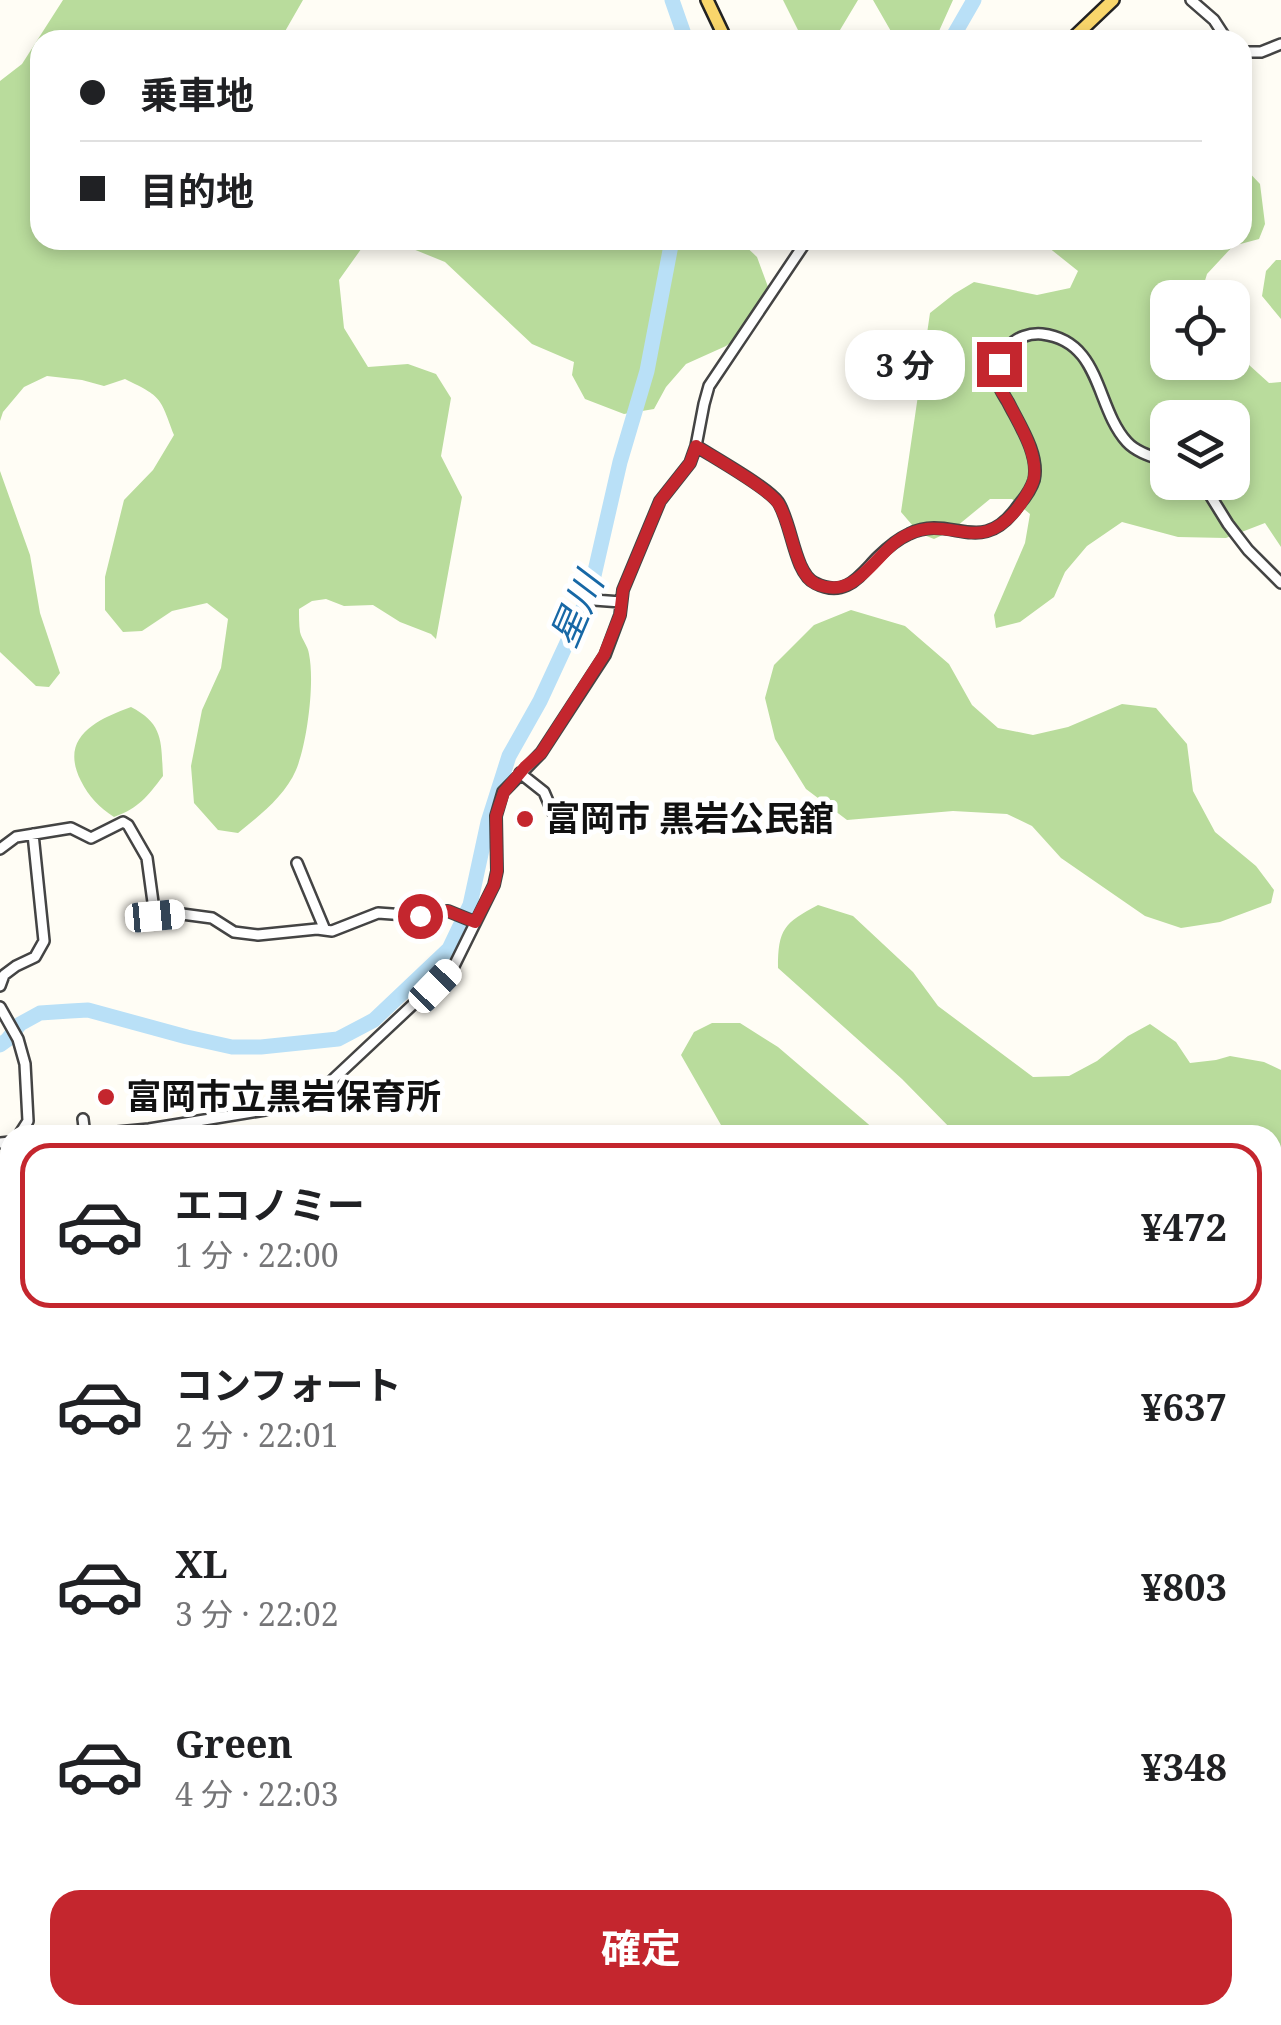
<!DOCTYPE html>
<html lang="ja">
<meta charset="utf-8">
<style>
:root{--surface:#fff;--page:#f6f6f6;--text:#202124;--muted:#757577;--line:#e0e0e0;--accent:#c4262e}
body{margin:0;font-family:"Noto Serif","Noto Sans JP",serif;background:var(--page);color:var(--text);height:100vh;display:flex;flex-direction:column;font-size:38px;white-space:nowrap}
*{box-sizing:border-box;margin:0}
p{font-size:32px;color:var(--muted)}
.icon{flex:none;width:55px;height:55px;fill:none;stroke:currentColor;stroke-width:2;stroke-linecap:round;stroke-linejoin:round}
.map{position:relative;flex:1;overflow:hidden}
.sheet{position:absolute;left:0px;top:1125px;width:1282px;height:900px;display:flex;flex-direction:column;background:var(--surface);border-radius:30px 30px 0 0;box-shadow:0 5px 15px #0003}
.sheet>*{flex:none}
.top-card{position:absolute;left:30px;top:30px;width:1222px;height:220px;border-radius:30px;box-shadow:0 5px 15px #0003;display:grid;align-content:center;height:220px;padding:0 50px;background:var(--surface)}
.buttons{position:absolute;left:1150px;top:280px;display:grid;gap:20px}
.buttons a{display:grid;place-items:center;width:100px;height:100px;border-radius:20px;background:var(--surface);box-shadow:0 5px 15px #0003;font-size:50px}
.end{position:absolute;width:45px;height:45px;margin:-22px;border:12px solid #c4262e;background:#fff;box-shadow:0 0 0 5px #fff}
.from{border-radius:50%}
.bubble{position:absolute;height:70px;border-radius:30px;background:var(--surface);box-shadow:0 5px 15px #0003;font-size:32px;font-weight:700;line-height:70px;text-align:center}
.car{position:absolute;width:30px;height:60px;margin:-30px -15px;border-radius:12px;box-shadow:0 0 8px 2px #0007;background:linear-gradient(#fff 24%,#345 0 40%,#fff 0 76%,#345 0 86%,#fff 0)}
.top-card b{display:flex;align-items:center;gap:35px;height:95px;font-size:38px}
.top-card b+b{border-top:2px solid var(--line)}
.top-card i{width:25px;height:25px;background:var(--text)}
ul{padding:18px 0 0;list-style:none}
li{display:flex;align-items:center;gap:30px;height:165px;margin:0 20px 15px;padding:0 30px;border:5px solid transparent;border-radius:30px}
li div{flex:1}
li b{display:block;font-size:38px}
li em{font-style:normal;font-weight:700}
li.current{border-color:var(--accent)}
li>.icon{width:90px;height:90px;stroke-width:1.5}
.button{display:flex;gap:20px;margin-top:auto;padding:20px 50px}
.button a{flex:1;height:115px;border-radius:30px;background:var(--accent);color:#fff;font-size:40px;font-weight:700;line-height:115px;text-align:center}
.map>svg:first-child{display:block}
.forest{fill:#b9dc9c;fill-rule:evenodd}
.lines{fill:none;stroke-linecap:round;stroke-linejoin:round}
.river{stroke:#b9e0f7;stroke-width:15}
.minor-casing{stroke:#444;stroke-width:14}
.major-casing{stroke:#222;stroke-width:16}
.minor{stroke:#fff;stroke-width:9}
.major{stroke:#f9d66b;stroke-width:11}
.route{stroke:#c4262e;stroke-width:12}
.poi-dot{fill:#c4262e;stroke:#fff;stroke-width:4}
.labels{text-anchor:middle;stroke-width:10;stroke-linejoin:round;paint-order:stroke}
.poi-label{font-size:35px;font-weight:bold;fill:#111;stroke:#fff;text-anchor:start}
.water-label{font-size:38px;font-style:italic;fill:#1768a6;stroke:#fff}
</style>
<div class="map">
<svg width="1281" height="2025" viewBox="0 0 1281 2025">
<rect width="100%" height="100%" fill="#fffdf5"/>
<path class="forest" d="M 63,0 L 303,0 L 280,40 L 40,40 L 40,240 L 646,240 L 649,246 L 660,247 L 670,240 L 739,240 L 757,257 L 771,295 L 758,322 L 726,346 L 686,364 L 666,387 L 654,409 L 624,414 L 585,399 L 572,375 L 574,362 L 532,344 L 445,262 L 413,249 L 364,245 L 339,280 L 344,328 L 368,367 L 408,364 L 436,374 L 451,398 L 441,456 L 462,497 L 436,639 L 431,634 L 400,622 L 373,605 L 344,606 L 326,599 L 312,601 L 299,609 C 299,616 299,625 300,632 C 302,640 308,646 309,654 C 315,683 307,744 296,770 C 285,796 259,816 238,833 L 218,830 L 194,803 L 191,766 L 202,710 L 221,668 L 228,619 L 207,603 L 172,611 L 142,631 L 123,632 L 105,610 L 105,577 L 124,500 L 153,470 L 174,435 C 160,397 162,397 125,379 L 104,386 L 82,380 L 47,376 L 24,387 L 3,412 L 0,421 L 0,81 L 22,64 Z
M 783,0 L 858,0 L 834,40 L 803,40 Z
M 873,0 L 953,0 L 935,40 L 896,40 Z
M 1243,166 L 1260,184 L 1265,224 L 1259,239 L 1233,246 L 1207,274 L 1200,297 L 1168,298 L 1168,362 L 1232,362 L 1233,335 L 1248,364 L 1269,383 L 1281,382 L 1281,547 L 1265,523 L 1226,538 L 1178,537 L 1122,522 L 1087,546 L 1065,572 L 1054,597 L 1020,622 L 996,628 L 994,615 L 1025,543 L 1030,514 L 1012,499 L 990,499 L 951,531 L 934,539 L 919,533 L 901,512 L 930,313 L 954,294 L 974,282 L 1037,295 L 1070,288 L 1078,271 L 1043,243 L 1043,240 L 1242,240 ZM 1168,418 L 1232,418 L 1232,482 L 1168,482 Z
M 1276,260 L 1281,260 L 1281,319 L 1262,296 L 1266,271 Z
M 0,471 L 30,555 L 40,613 L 60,673 L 49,687 L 36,686 L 0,652 Z
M 851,610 L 905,626 L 949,664 L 972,705 L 998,728 L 1033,735 L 1068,727 L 1122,704 L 1156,708 L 1187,744 L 1193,791 L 1215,832 L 1256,866 L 1274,890 L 1271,903 L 1220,922 L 1181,928 L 1145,916 L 1061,858 L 1032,826 L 1007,814 L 953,811 L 847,820 L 806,789 L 775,739 L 765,698 L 774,665 L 814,625 Z
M 131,707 C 164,724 161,742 163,776 C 147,797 139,808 114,817 C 99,807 89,797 81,781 C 59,738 95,720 131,707 Z
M 818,905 L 853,916 L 913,972 L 938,1006 L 1033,1077 L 1069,1076 L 1097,1061 L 1128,1036 L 1150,1024 L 1176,1042 L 1190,1063 L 1216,1060 L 1230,1056 L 1264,1062 L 1281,1070 L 1281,1305 L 1273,1310 L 1272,1135 L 957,1135 L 902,1079 L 778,968 C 778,929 784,923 818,905 Z
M 712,1023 L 740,1023 L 778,1047 L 881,1135 L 730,1135 L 721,1125 L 681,1055 L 694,1032 Z
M 0,1313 L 10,1324 L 10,2015 L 245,2015 L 253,2025 L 0,2025 Z
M 286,2015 L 612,2015 L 605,2025 L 288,2025 L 290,2023 Z"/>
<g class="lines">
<path class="river" d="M 672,0 L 686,40
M 951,40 L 974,0
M 0,1045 L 7,1040 L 20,1024 L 40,1013 L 70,1011 L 88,1010 L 187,1037 L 232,1047 L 261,1047 L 338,1039 L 374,1020 L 449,949 L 470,905 L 488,822 L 509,756 L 540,701 L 590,593 L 620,462 L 647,371 L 672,240
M 1017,2025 L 1024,2015"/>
<g class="minor-casing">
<path id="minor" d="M 1191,0 L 1214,20 L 1227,40
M 1242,52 L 1261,52 L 1281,44
M 696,446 C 715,458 767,487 778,502 C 792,523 794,573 815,583 C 846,599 860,575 878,557 C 887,548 898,539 909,534 C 952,513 981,559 1018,506 C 1024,499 1031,490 1034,480 C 1040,455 1019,424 1008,402 C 1003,394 997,385 997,375 C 998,365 1003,355 1009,347 C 1016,337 1030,333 1042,334 C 1102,341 1095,407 1127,442 C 1137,453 1154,457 1168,462
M 1202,482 L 1228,524 L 1248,550 L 1281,583
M 578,595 L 594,600 L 621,602
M 520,773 L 544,792 L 553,813 L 557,816
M 0,849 L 16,837 L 71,828 L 91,838 L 123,822 L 128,825 L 147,858 L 155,917 L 182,914 L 212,918 L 234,932 L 258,935 L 317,929 L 332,931 L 378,913 L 420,916 L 448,911 L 475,922
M 297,863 L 325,930
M 0,986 L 4,975 L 16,966 L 35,957 L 44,941 L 33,834
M 0,1007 L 18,1039 L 25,1064 L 28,1121 L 19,1135
M 83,1119 L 85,1135
M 85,1135 L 149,1129 L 265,1110 L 301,1102 L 325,1087 L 454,966 L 494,885 L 497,871 L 496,816 L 503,792 L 541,753 L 605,655 L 620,615 L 623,590 L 660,501 L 690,463 L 696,446 L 704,404 L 709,386 L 807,240
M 0,1143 L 10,1142
M 1272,1321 L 1281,1316
M 1272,1470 L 1281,1464
M 1272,1628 L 1281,1627
M 1272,1800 L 1281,1786
M 931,2015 L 932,2025
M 1054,2015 L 1074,2025
M 631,2025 L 632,2015
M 939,2025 L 966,2015
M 1152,2025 L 1156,2015"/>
</g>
<g class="major-casing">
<path id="major" d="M 707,0 L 726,40
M 1071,40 L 1113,0
M 0,1303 L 10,1313
M 321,2015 L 328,2025
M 396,2015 L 410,2020 L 423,2015"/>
</g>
<use href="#minor" class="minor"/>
<use href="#major" class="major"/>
</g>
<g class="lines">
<path class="route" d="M 420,916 L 448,911 L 475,922 L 494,885 L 497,871 L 496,816 L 504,792 L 525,767 L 541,753 L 604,655 L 620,615 L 623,590 L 660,501 L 690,463 L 696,446 C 715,458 768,488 778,503 C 792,523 794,574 816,584 C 854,600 872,560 897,541 C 946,505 977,564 1020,505 C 1025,497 1032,488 1034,478 C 1038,452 1018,422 1007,400 C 1003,394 997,386 997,379 C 996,377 999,367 999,364"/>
</g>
<g class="poi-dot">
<circle cx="525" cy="819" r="10"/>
<circle cx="106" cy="1097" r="10"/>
</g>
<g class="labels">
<g class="poi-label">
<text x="545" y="831">富岡市 黒岩公民舘</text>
<text x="126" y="1109">富岡市立黒岩保育所</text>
</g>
<g class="water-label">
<text transform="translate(577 610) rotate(-67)" y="13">星川</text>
</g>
</g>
</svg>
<div class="buttons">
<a><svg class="icon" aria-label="locate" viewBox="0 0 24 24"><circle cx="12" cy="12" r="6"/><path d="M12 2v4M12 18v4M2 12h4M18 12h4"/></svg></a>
<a><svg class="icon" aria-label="layers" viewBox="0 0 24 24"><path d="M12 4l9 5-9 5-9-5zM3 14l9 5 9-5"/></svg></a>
</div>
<i class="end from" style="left:420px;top:916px"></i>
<i class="end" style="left:999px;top:364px"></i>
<div class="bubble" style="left:845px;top:330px;width:120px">3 分</div>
<i class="car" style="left:155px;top:916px;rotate:85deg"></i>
<i class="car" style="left:435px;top:986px;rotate:44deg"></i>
<div class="top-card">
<b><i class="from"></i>乗車地</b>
<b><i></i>目的地</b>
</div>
<section class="sheet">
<ul>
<li class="current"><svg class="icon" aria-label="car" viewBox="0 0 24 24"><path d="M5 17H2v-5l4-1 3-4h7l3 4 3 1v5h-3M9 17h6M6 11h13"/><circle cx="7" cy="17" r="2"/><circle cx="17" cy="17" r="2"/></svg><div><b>エコノミー</b><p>1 分 · 22:00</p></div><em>¥472</em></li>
<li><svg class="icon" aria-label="car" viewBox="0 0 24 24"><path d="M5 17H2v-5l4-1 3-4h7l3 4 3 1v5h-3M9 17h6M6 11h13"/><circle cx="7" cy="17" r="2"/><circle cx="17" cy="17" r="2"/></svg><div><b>コンフォート</b><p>2 分 · 22:01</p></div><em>¥637</em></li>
<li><svg class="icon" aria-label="car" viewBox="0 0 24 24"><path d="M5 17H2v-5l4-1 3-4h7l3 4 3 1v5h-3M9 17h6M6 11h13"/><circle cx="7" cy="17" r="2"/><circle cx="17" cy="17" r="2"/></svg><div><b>XL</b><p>3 分 · 22:02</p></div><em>¥803</em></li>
<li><svg class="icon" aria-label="car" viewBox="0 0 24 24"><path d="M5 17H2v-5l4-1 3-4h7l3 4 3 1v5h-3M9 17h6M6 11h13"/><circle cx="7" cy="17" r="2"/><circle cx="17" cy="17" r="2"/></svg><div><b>Green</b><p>4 分 · 22:03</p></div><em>¥348</em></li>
</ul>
<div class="button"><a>確定</a></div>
</section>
</div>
